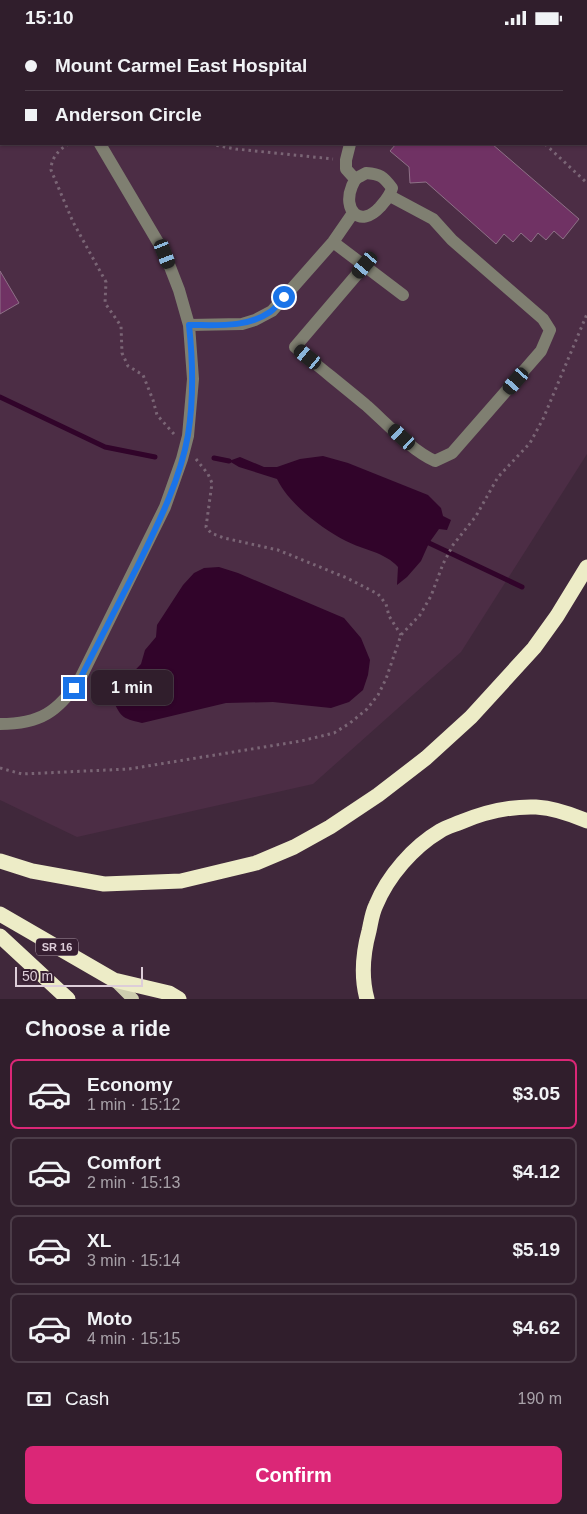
<!DOCTYPE html>
<meta charset="utf-8">
<style>
:root{--surface:#301e2c;--page:#382734;--text:#f1f3f6;--muted:#a8a2a9;--line:#4b3c48;--accent:#db2777}
body{margin:0;font-family:Helvetica,sans-serif;background:var(--page);color:var(--text);height:100vh;display:flex;flex-direction:column;font-size:19px;white-space:nowrap}
*{box-sizing:border-box;margin:0}
p{font-size:16px;color:var(--muted)}
.icon{flex:none;width:28px;height:28px;fill:none;stroke:currentColor;stroke-width:2;stroke-linecap:round;stroke-linejoin:round}
.map{position:relative;height:964px;overflow:hidden}
.panel{display:flex;flex-direction:column;background:var(--surface);flex:1}
.panel>*{flex:none}
.guide{position:absolute;left:0px;top:0px;width:588px;height:110px;box-shadow:0 1px 4px #0004,0 0 0 1px var(--line);display:grid;align-content:center;height:110px;padding:0 25px;background:var(--surface)}
.scale{position:absolute;left:15px;bottom:12px;width:128px;box-sizing:border-box;padding-left:5px;border:2px solid #ddcdd9;border-top:0;font-size:14px;line-height:18px;white-space:nowrap;color:#ddcdd9;-webkit-text-stroke:4px #361e31;paint-order:stroke}
.end{position:absolute;width:22px;height:22px;margin:-11px;border:6px solid #1a73e8;background:#fff;box-shadow:0 0 0 2px #fff}
.from{border-radius:50%}
.bubble{position:absolute;height:35px;border-radius:8px;background:var(--surface);box-shadow:0 1px 4px #0004,0 0 0 1px var(--line);font-size:16px;font-weight:800;line-height:35px;text-align:center}
.car{position:absolute;width:15px;height:30px;margin:-15px -8px;border-radius:6px;box-shadow:0 0 4px 1px #0007;background:linear-gradient(#222 24%,#8ab4d8 0 40%,#222 0 76%,#8ab4d8 0 86%,#222 0)}
.guide b{display:flex;align-items:center;gap:18px;height:48px;font-size:19px}
.guide b+b{border-top:1px solid var(--line)}
.guide i{width:12px;height:12px;background:var(--text)}
ul{padding:0;list-style:none}
li{display:flex;align-items:center;gap:15px;height:70px;margin:0 10px 8px;padding:0 15px;border:2px solid var(--line);border-radius:8px}
li div{flex:1}
li b{display:block;font-size:19px}
li em{font-style:normal;font-weight:800}
li.current{border-color:var(--accent)}
li>.icon{width:45px;height:45px;stroke-width:1.5}
h2{padding:0 25px;font-size:22px;line-height:60px}
.pay{display:flex;align-items:center;gap:12px;height:55px;padding:0 25px;font-size:19px}
.pay p{margin-inline-start:auto}
.cta{display:flex;gap:10px;margin-top:auto;padding:10px 25px}
.cta a{flex:1;height:58px;border-radius:8px;background:var(--accent);color:#fff;font-size:20px;font-weight:800;line-height:58px;text-align:center}
.status{display:flex;justify-content:space-between;align-items:center;height:35px;padding:0 25px;background:var(--surface);direction:ltr}
.status svg{height:14px;fill:currentColor}
.map>svg:first-child{display:block}
.built{fill:#4c2d45}
.water{fill:#31042a}
.lines{fill:none;stroke-linecap:round;stroke-linejoin:round}
.stream{stroke:#31042a;stroke-width:5}
.building{fill:#703264;stroke:#8e7187}
.path{stroke:#7a6575;stroke-width:3;stroke-dasharray:2.5 4;stroke-linecap:butt}
.minor{stroke:#7f7f71;stroke-width:12}
.major{stroke:#cecdaf;stroke-width:12}
.highway{stroke:#edecc7;stroke-width:15}
.route{stroke:#1a73e8;stroke-width:6}
.labels{text-anchor:middle;stroke-width:5;stroke-linejoin:round;paint-order:stroke}
.shield{fill:#361e31;stroke:#ab98a7;stroke-width:1}
.shield-label{font-size:11px;font-weight:bold;fill:#ddcdd9}
</style>
<div class="status"><b>15:10</b><svg viewBox="0 0 49 12"><path d="M0 12V9h3v3zM5 12V6h3v6zM10 12V3h3v9zM15 12V0h3v12zM26 1h20v11H26zM47 4h2v5h-2z"/></svg></div>
<div class="map">
<svg width="587" height="964" viewBox="0 0 587 964">
<rect width="100%" height="100%" fill="#40283b"/>
<path class="built" d="M 0,0 L 463,0 L 464,1 L 1,1 L 1,109 L 587,108 L 587,419 L 461,617 L 313,749 L 77,802 L 0,765 Z"/>
<path class="water" d="M 323,421 L 348,428 L 428,460 L 441,473 L 443,481 L 451,485 L 447,495 L 439,494 L 429,508 L 421,526 L 407,542 L 397,550 L 398,532 C 385,517 363,515 346,506 C 321,493 289,469 277,444 L 239,432 L 229,426 L 240,422 L 264,432 L 277,432 L 300,424 Z
M 219,532 L 238,538 L 344,583 L 361,603 L 370,625 L 368,640 L 363,655 L 349,667 L 331,673 L 273,667 L 226,668 L 142,688 C 121,683 121,682 112,663 L 119,652 L 141,629 L 145,615 L 156,602 L 157,590 L 183,550 L 194,538 L 204,533 Z"/>
<g class="lines">
<path class="stream" d="M 0,362 L 105,412 L 155,422
M 214,423 L 229,426
M 429,508 L 522,552"/>
</g>
<path class="building" d="M 396,109 L 492,109 L 579,184 L 563,204 L 554,196 L 546,205 L 538,198 L 531,207 L 521,198 L 513,207 L 504,199 L 496,209 L 426,147 L 410,148 L 409,132 L 390,116 Z
M 0,236 L 19,268 L 0,279 Z"/>
<g class="lines">
<path class="path" d="M 82,0 L 83,1
M 110,0 L 111,1
M 429,0 L 430,1
M 69,109 C 59,114 51,123 51,135 L 73,187 L 106,247 L 105,268 L 121,291 L 122,318 L 128,331 L 143,340 L 153,365 L 157,380 L 174,399
M 210,109 L 236,114 L 333,124
M 545,109 L 587,148
M 196,424 L 208,439 L 212,448 L 206,492 L 211,498 L 224,503 L 278,515 L 347,543 L 378,559 L 386,569 L 389,581 L 401,600
M 0,733 L 22,739 L 129,734 L 301,706 L 334,698 L 350,688 L 367,674 L 378,660 L 386,644 L 401,600 L 420,580 L 431,561 L 443,529 L 453,510 L 476,481 L 498,442 L 530,408 L 543,384 L 587,279"/>
<path class="minor" d="M 35,0 L 35,1
M 350,109 L 346,125 L 346,134 L 355,144
M 366,138 C 380,139 383,141 392,153 C 390,161 386,165 380,172 C 360,194 342,175 352,151 C 353,149 354,146 356,144 C 358,142 363,140 366,138 Z
M 333,207 L 403,260
M 365,230 L 295,312 C 319,332 343,351 367,371 C 385,387 413,417 435,426 L 452,418 L 541,316 L 550,295 L 543,284 L 452,205 L 433,184 L 390,161
M 189,290 L 242,289 L 255,285 L 272,276 L 333,207 L 353,178
M 0,689 C 40,689 58,677 80,644 L 165,472 L 182,424 L 188,401 L 193,344 L 189,290 L 179,255 L 165,219 L 100,109"/>
<path class="major" d="M 114,945 L 133,964"/>
<path class="highway" d="M 0,826 L 32,836 L 104,849 L 181,846 L 256,828 L 294,812 L 330,792 L 378,760 L 426,723 L 471,682 L 534,613 L 557,581 L 587,532
M 0,879 L 114,945 L 169,958 L 179,964
M 0,901 L 68,964
M 367,964 C 361,942 363,918 369,896 C 371,887 372,878 376,870 C 388,841 413,812 440,796 C 446,792 454,790 461,787 C 485,777 509,771 536,772 C 553,773 571,779 587,786"/>
</g>
<g class="lines">
<path class="route" d="M 74,653 L 80,644 C 99,607 118,569 137,532 C 157,491 180,446 188,400 C 194,363 193,327 189,290 C 217,290 247,293 270,277 C 276,273 280,267 284,262"/>
</g>
<g class="labels">
<rect class="shield" x="36" y="903.5" width="42" height="17" rx="4"/>
<g class="shield-label">
<text x="57" y="916">SR 16</text>
</g>
</g>
</svg>
<div class="scale">50 m</div>
<i class="end from" style="left:284px;top:262px"></i>
<i class="end" style="left:74px;top:653px"></i>
<div class="bubble" style="left:91px;top:635px;width:82px">1 min</div>
<i class="car" style="left:165px;top:219px;rotate:159deg"></i>
<i class="car" style="left:365px;top:230px;rotate:220deg"></i>
<i class="car" style="left:308px;top:322px;rotate:309deg"></i>
<i class="car" style="left:516px;top:346px;rotate:221deg"></i>
<i class="car" style="left:402px;top:402px;rotate:312deg"></i>
<div class="guide">
<b><i class="from"></i>Mount Carmel East Hospital</b>
<b><i></i>Anderson Circle</b>
</div>
</div>
<section class="panel">
<h2>Choose a ride</h2>
<ul>
<li class="current"><svg class="icon" aria-label="car" viewBox="0 0 24 24"><path d="M5 17H2v-5l4-1 3-4h7l3 4 3 1v5h-3M9 17h6M6 11h13"/><circle cx="7" cy="17" r="2"/><circle cx="17" cy="17" r="2"/></svg><div><b>Economy</b><p>1 min · 15:12</p></div><em>$3.05</em></li>
<li><svg class="icon" aria-label="car" viewBox="0 0 24 24"><path d="M5 17H2v-5l4-1 3-4h7l3 4 3 1v5h-3M9 17h6M6 11h13"/><circle cx="7" cy="17" r="2"/><circle cx="17" cy="17" r="2"/></svg><div><b>Comfort</b><p>2 min · 15:13</p></div><em>$4.12</em></li>
<li><svg class="icon" aria-label="car" viewBox="0 0 24 24"><path d="M5 17H2v-5l4-1 3-4h7l3 4 3 1v5h-3M9 17h6M6 11h13"/><circle cx="7" cy="17" r="2"/><circle cx="17" cy="17" r="2"/></svg><div><b>XL</b><p>3 min · 15:14</p></div><em>$5.19</em></li>
<li><svg class="icon" aria-label="car" viewBox="0 0 24 24"><path d="M5 17H2v-5l4-1 3-4h7l3 4 3 1v5h-3M9 17h6M6 11h13"/><circle cx="7" cy="17" r="2"/><circle cx="17" cy="17" r="2"/></svg><div><b>Moto</b><p>4 min · 15:15</p></div><em>$4.62</em></li>
</ul>
<div class="pay"><svg class="icon" aria-label="cash" viewBox="0 0 24 24"><path d="M3 7h18v10H3z"/><circle cx="12" cy="12" r="2"/></svg>Cash<p>190 m</p></div>
<div class="cta"><a>Confirm</a></div>
</section>
